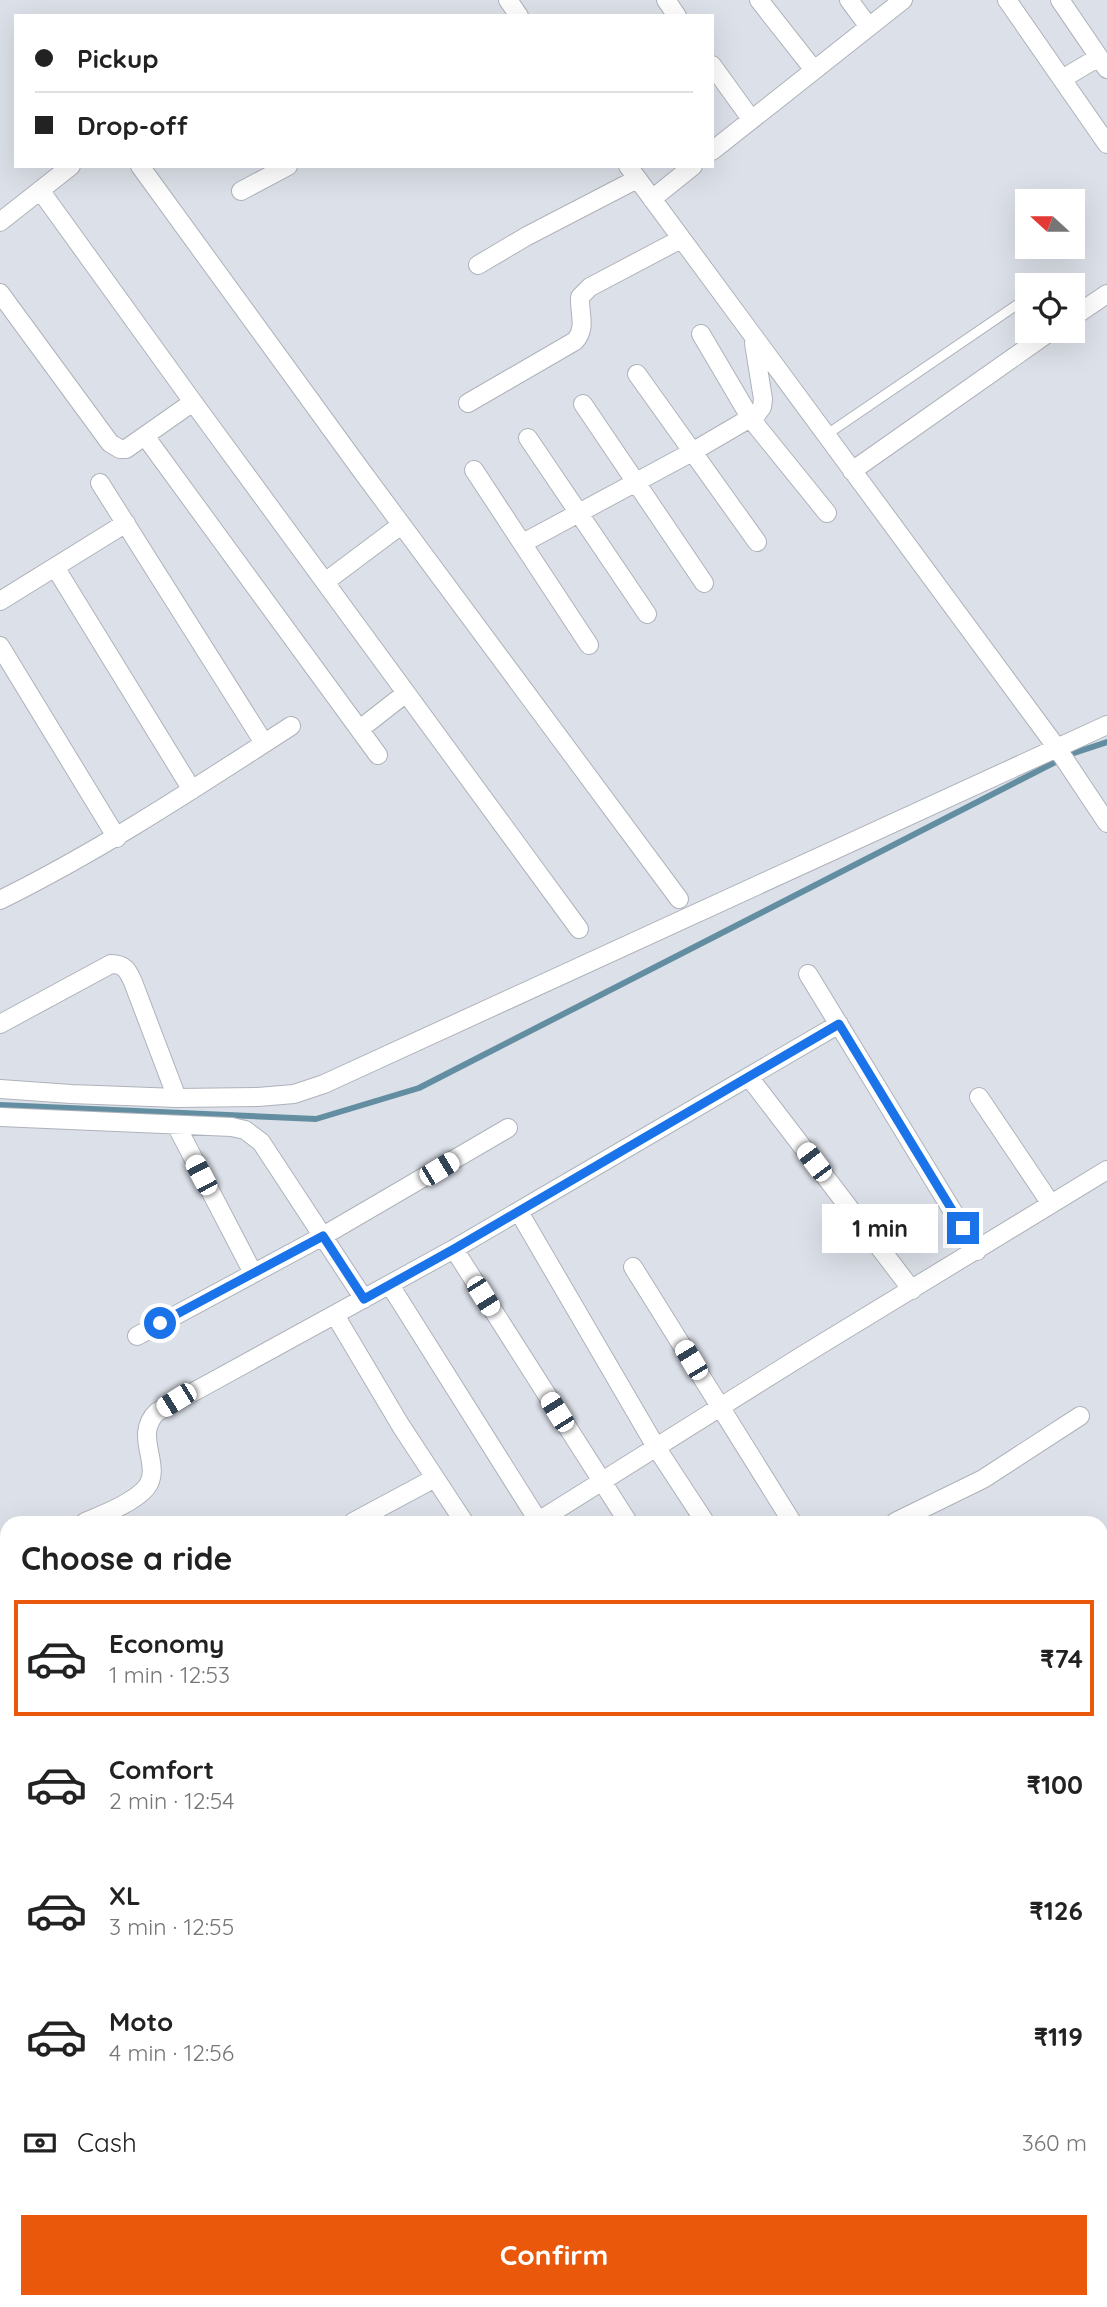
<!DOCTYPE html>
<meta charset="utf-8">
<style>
:root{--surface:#fff;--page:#f2f2f2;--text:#222;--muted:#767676;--line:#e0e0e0;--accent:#ea580c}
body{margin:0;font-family:Quicksand,sans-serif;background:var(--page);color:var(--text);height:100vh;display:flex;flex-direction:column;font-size:26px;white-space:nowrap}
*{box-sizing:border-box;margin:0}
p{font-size:23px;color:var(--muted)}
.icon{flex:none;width:38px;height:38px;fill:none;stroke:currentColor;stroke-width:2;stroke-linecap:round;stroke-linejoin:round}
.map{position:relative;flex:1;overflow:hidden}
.side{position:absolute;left:0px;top:1516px;width:1108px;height:793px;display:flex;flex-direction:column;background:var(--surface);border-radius:21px 21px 0 0;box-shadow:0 7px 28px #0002}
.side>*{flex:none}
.top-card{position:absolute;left:14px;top:14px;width:700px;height:154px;border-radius:0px;box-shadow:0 7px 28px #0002;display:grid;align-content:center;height:154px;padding:0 21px;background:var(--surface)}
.needle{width:46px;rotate:291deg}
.buttons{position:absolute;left:1015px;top:189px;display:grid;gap:14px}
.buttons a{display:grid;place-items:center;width:70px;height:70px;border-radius:0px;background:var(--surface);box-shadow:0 7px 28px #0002;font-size:35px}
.end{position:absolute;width:32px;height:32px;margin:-16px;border:9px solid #1a73e8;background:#fff;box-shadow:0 0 0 4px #fff}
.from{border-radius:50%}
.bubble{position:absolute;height:49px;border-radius:0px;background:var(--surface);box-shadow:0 7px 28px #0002;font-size:23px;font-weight:700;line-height:49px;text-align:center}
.car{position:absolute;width:21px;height:42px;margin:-21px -10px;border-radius:9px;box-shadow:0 0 5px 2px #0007;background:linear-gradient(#fff 24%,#345 0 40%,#fff 0 76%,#345 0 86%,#fff 0)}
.top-card b{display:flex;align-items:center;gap:24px;height:66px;font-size:26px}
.top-card b+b{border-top:2px solid var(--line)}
.top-card i{width:18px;height:18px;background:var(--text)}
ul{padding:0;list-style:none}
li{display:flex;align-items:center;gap:21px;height:116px;margin:0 14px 10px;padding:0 7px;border:4px solid transparent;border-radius:0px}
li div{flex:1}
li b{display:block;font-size:26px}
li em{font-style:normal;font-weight:700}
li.selected{border-color:var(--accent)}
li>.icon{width:63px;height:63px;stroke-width:1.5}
h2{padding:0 21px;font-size:32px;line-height:84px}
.pay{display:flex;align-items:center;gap:18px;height:77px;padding:0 21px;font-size:26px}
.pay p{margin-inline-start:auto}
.button{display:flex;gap:14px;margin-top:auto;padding:14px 21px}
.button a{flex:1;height:80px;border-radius:0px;background:var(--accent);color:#fff;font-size:28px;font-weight:700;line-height:80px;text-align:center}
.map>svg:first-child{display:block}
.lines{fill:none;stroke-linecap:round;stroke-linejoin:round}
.stream{stroke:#638ea1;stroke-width:6}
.service-casing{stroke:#aeb2ba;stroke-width:11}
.minor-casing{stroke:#aeb2ba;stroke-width:20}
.tertiary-casing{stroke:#aeb2ba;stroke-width:24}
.service{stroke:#fff;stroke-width:9}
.minor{stroke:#fff;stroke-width:18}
.tertiary{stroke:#fff;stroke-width:21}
.route{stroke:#1a73e8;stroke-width:9}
</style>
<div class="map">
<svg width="1107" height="2307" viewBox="0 0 1107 2307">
<rect width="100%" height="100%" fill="#dce0e8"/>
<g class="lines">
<path class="stream" d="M 0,1105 L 316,1119 L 419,1088 L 1071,754 L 1107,742"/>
<g class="service-casing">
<path id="service" d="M 1046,285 L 1055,279
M 826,435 L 1027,298"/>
</g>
<g class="minor-casing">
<path id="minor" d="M 508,0 L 519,16
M 666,0 L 677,16
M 759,0 L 814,70
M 849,0 L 869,27
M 1007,0 L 1107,144
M 1060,0 L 1107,69
M 712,65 L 751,119
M 1062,79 L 1099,57
M 712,151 L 903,0
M 140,166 L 361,470 L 679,899
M 628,166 L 1057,748 L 1107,823
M 40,190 L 193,402 L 579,929
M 241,191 L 288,166
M 652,199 L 693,166
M 0,222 L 71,166
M 478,265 L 527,236 L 637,179
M 0,293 L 110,443 L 120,449 L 126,449 L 193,402
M 1073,317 L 1107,294
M 701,334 L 751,419 L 827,513
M 637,374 L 757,542
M 468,403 L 575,341 C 587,328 579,313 580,297 L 590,287 L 681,239
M 583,404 L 704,583
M 145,436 L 378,755
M 528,438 L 647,614
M 474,470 L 589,645
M 852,471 L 1051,331
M 100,483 L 264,743
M 523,543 L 692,452 L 757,414 L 762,407 L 763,399 L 754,343
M 55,567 L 192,790
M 325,582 L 401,525
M 0,601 L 126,523
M 0,646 L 117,838
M 360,729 L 406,693
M 0,900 C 103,849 195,788 291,726
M 808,974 L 977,1251
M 0,1024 L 111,964 C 125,964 128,971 133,982 L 177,1098
M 749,1077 L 912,1290
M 0,1089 L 71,1094 L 177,1098 L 258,1097 L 294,1094 L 324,1084 L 1107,725
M 979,1097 L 1051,1204
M 0,1117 L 232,1127 L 245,1130 L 261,1142 L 364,1299
M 176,1125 L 253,1273
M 519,1212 L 656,1447 L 705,1522
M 454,1249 L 628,1522
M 633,1267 L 792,1522
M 390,1285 L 539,1522
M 335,1315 L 401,1426 L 464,1522
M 137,1336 L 323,1236 L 508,1128
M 85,1522 C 102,1515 133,1503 146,1488 C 164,1466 132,1436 157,1412 L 454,1249 L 839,1024
M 353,1522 L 435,1478
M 537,1522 L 805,1354 L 1107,1170
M 895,1522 L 983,1479 L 1080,1416
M 0,1547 L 7,1545
M 1101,1738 L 1107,1748
M 1101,2095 L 1107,2107
M 0,2184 L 7,2181
M 1101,2245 L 1107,2242
M 349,2301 L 352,2307
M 512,2301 L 515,2307
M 768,2301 L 771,2307
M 914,2301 L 918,2307
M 994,2301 L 998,2307
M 1097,2301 L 1101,2307
M 374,2307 L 383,2301
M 531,2307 L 541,2301
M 687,2307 L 697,2301
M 968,2307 L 980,2301"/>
</g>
<g class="tertiary-casing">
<path id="tertiary" d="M 0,1840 L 7,1869
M 0,1969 L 7,1998
M 81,2301 L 83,2307
M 113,2301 L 115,2307"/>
</g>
<use href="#service" class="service"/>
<use href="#minor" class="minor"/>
<use href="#tertiary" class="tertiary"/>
</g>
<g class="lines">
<path class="route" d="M 160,1323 L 323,1236 L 364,1299 L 454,1249 L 839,1024 L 963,1228"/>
</g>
</svg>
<div class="buttons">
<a><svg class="needle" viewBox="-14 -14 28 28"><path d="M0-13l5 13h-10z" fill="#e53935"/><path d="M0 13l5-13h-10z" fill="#767676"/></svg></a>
<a><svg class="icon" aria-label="locate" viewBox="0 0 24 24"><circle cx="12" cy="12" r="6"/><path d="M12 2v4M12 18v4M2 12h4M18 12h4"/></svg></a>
</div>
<i class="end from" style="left:160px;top:1323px"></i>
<i class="end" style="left:963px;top:1228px"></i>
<div class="bubble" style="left:822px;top:1204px;width:116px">1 min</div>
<i class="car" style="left:814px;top:1162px;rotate:323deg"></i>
<i class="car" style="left:439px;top:1169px;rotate:59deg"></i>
<i class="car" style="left:201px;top:1175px;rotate:332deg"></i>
<i class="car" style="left:483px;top:1296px;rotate:148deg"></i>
<i class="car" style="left:691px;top:1360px;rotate:329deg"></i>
<i class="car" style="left:176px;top:1400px;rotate:238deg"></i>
<i class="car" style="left:557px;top:1412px;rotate:328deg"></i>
<div class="top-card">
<b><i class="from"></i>Pickup</b>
<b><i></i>Drop-off</b>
</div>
<section class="side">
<h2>Choose a ride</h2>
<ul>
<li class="selected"><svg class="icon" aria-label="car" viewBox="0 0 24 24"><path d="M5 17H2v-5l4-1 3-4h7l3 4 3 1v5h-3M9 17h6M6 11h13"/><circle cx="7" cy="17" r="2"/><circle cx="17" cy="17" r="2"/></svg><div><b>Economy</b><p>1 min · 12:53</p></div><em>₹74</em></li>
<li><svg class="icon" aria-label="car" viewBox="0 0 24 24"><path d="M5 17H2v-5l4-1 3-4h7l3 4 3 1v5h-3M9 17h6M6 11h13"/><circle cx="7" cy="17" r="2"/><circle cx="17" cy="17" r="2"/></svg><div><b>Comfort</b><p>2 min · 12:54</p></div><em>₹100</em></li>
<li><svg class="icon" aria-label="car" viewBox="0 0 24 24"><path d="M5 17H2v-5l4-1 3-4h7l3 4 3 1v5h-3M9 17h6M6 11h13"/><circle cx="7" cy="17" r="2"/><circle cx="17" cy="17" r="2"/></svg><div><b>XL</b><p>3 min · 12:55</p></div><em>₹126</em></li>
<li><svg class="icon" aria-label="car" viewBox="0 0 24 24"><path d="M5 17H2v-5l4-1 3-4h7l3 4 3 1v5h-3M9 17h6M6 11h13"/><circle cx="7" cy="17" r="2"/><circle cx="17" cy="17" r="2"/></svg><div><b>Moto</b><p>4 min · 12:56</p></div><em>₹119</em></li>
</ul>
<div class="pay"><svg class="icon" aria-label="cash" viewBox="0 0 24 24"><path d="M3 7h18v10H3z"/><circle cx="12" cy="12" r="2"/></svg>Cash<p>360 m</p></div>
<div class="button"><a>Confirm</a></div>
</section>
</div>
